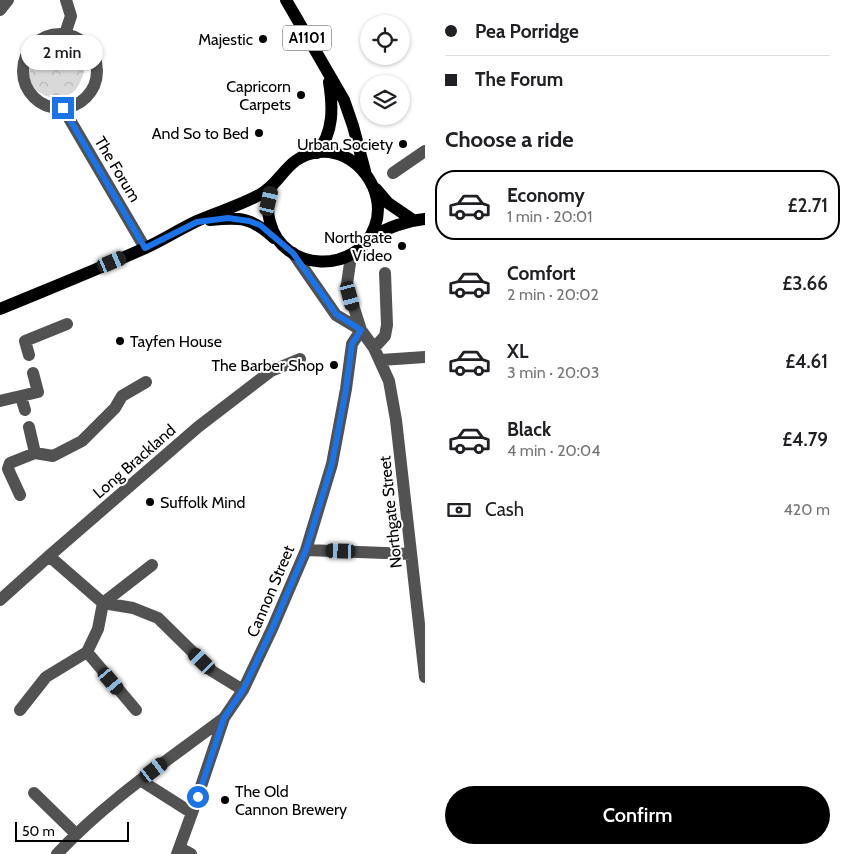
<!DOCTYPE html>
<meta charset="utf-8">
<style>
:root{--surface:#fff;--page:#f6f6f6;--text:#202124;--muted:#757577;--line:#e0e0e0;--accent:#000}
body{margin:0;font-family:Cabin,sans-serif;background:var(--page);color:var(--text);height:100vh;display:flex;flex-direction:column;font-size:19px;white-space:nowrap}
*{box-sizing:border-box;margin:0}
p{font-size:16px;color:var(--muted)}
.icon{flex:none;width:28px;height:28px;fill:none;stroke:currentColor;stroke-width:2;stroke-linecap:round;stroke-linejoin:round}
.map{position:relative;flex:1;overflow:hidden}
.drawer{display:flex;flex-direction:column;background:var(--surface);width:425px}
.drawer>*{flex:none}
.guide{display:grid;align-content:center;height:110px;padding:0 20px;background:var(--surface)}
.tools{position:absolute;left:360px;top:15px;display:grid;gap:10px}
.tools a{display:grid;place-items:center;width:50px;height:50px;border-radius:50%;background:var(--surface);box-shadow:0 1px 4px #0004;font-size:25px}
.scale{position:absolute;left:15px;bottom:12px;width:114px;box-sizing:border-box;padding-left:5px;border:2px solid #000;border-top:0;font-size:14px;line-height:18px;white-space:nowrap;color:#000;-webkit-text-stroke:4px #fff;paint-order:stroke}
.end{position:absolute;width:22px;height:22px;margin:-11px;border:6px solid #1a73e8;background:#fff;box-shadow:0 0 0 2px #fff}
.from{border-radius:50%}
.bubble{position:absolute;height:35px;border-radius:18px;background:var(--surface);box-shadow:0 1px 4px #0004;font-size:16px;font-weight:600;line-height:35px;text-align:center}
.car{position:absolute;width:15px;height:30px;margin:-15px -8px;border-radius:6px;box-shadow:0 0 4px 1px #0007;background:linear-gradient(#222 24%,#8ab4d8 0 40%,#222 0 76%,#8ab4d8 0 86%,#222 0)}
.guide b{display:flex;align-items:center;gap:18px;height:48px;font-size:19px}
.guide b+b{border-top:1px solid var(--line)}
.guide i{width:12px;height:12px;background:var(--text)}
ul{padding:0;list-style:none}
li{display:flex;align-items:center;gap:15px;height:70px;margin:0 10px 8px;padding:0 10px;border:2px solid transparent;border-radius:20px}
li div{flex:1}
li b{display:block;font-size:19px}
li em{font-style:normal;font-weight:600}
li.current{border-color:var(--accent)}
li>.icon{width:45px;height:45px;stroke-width:1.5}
h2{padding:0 20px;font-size:22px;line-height:60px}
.pay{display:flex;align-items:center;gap:12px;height:55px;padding:0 20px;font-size:19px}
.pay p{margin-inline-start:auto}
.primary-button{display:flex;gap:10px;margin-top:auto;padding:10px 20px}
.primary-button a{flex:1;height:58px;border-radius:30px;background:var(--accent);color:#fff;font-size:20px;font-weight:600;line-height:58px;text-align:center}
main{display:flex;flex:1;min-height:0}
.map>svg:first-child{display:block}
.forest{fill:url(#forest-crowns)}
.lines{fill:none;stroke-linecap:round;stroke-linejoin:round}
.minor{stroke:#525252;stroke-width:12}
.major{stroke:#000;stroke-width:12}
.route{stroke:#1a73e8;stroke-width:6}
.poi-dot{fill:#000;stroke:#fff;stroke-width:2}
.labels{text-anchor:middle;stroke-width:4;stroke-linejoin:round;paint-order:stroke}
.shield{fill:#fff;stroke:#4c4c4c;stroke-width:1}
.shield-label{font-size:15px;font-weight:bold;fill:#000}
.poi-label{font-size:16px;fill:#000;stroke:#fff;text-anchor:end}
.street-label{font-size:16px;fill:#000;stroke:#fff}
</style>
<main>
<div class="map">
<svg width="425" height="854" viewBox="0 0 425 854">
<defs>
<pattern id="forest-crowns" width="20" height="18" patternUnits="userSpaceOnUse" patternTransform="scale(1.25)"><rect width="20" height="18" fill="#d9d9d9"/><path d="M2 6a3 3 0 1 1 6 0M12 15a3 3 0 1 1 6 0" fill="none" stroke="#b8b8b8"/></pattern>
</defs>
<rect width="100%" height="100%" fill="#fff"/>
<path class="forest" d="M 60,45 L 76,52 L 84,72 C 82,77 80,85 76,89 C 62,106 31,97 29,75 C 29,70 31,64 32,59 L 43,51 Z"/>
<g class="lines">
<path class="minor" d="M 0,10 L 8,0
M 65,34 L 71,16 L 66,0
M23 71a37 37 0 1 1 74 0a37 37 0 1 1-74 0Z
M 63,108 L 145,248
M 393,173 L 425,151
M 293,253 L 336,315 L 361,330
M 351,256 L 347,284 L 354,308 L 361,330 L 374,348 L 389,381 L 396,420 L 425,677
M 374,348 L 385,336 L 387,325 L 385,273
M 29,355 L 25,341 L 67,324
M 381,360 L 425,357
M 21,397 L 25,410
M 0,401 L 38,392 L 33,373
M 29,427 L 35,453
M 20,495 L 8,469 L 10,463 L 35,453 L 53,456 L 82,441 L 115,408 L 122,396 L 146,382
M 306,550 L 411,554
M 49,556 L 103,603 L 133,608 L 158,618 L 212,671 L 243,690
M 0,600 L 49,556 L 198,427 L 271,371 L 300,359
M 87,652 L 136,710
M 20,710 L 46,677 L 87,652 L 98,629 L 103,603 L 152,565
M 140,780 L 192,813
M 34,793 L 76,834
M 180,848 L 191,854
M 57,854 C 106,801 167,761 224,718
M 177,854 L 192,813 L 224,718 L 243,690 L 272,629 L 306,550 L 332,464 L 346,389 L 352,344 L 361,330"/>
<path class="major" d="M 286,0 L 344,100 L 353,126 L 365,171
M 317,153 C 334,132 333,107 329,82
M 376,189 L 388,203 L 413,220
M 210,220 C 240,217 251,217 274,238
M 369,238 C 388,228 404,221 425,219
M 0,309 C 48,289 96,270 143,249 C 161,241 178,230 197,221 C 217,212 239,206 259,195 C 283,183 285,156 319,152 C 356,148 388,191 375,226 C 357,276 282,272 270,222 C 266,209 269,197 272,185"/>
</g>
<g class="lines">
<path class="route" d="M 63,108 L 145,248 L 197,222 L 228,218 L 249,221 L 260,225 L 293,253 L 336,314 L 361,330 L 352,344 L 346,389 L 332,464 L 306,550 L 272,629 L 243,690 L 224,718 L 198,797"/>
</g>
<g class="poi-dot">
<circle cx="263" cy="39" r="5"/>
<circle cx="301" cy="95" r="5"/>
<circle cx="259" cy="133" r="5"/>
<circle cx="403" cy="144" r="5"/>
<circle cx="402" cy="246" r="5"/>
<circle cx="120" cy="341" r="5"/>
<circle cx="334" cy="365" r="5"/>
<circle cx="150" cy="502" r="5"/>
<circle cx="225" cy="800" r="5"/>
</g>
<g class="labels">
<rect class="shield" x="283" y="25.5" width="48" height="25" rx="4"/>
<g class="shield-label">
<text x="307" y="43">A1101</text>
</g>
<g class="poi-label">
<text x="253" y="45">Majestic</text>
<text x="291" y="92">Capricorn<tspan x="291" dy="18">Carpets</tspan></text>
<text x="249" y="139">And So to Bed</text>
<text x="393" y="150">Urban Society</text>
<text x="392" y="243">Northgate<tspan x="392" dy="18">Video</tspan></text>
<text x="130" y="347" text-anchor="start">Tayfen House</text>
<text x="324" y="371">The Barber Shop</text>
<text x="160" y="508" text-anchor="start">Suffolk Mind</text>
<text x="235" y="797" text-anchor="start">The Old<tspan x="235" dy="18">Cannon Brewery</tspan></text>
</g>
<g class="street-label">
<text transform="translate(118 169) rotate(59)" y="6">The Forum</text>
<text transform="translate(134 461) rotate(-41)" y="6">Long Brackland</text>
<text transform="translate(390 512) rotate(-96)" y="6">Northgate Street</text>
<text transform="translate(270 591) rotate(-67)" y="6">Cannon Street</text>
</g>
</g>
</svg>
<div class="tools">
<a><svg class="icon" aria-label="locate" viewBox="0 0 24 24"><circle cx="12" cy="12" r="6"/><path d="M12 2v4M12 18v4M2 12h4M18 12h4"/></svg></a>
<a><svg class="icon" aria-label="layers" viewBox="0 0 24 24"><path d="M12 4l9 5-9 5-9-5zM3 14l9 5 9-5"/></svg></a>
</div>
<div class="scale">50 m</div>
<i class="end from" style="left:198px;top:797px"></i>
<i class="end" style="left:63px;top:108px"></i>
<div class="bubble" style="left:21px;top:35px;width:82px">2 min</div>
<i class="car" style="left:269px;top:201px;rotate:13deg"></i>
<i class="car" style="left:112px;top:262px;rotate:67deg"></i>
<i class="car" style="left:350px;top:296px;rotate:165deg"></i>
<i class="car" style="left:341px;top:551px;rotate:272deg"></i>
<i class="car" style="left:202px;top:661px;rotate:314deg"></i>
<i class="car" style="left:111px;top:681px;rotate:140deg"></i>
<i class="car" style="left:154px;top:770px;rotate:53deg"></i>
</div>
<section class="drawer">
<div class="guide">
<b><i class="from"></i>Pea Porridge</b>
<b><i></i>The Forum</b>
</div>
<h2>Choose a ride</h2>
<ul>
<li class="current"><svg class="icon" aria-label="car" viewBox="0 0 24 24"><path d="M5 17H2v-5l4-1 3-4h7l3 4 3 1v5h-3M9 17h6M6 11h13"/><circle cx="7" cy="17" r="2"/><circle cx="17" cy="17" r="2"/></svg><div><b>Economy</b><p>1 min · 20:01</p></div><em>£2.71</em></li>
<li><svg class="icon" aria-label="car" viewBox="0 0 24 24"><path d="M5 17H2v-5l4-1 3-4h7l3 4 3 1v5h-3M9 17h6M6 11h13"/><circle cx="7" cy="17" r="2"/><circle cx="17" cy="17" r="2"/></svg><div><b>Comfort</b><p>2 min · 20:02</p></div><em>£3.66</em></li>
<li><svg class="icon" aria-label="car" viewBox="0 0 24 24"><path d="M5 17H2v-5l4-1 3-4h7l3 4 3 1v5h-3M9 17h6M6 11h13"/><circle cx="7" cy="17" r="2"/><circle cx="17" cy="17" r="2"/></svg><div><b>XL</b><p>3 min · 20:03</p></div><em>£4.61</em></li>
<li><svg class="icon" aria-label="car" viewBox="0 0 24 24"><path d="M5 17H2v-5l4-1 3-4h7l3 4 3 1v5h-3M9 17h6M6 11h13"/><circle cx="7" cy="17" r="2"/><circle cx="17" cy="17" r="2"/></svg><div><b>Black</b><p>4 min · 20:04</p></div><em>£4.79</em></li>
</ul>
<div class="pay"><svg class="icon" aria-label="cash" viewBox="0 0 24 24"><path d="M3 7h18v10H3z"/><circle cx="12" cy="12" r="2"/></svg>Cash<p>420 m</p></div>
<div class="primary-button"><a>Confirm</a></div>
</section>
</main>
